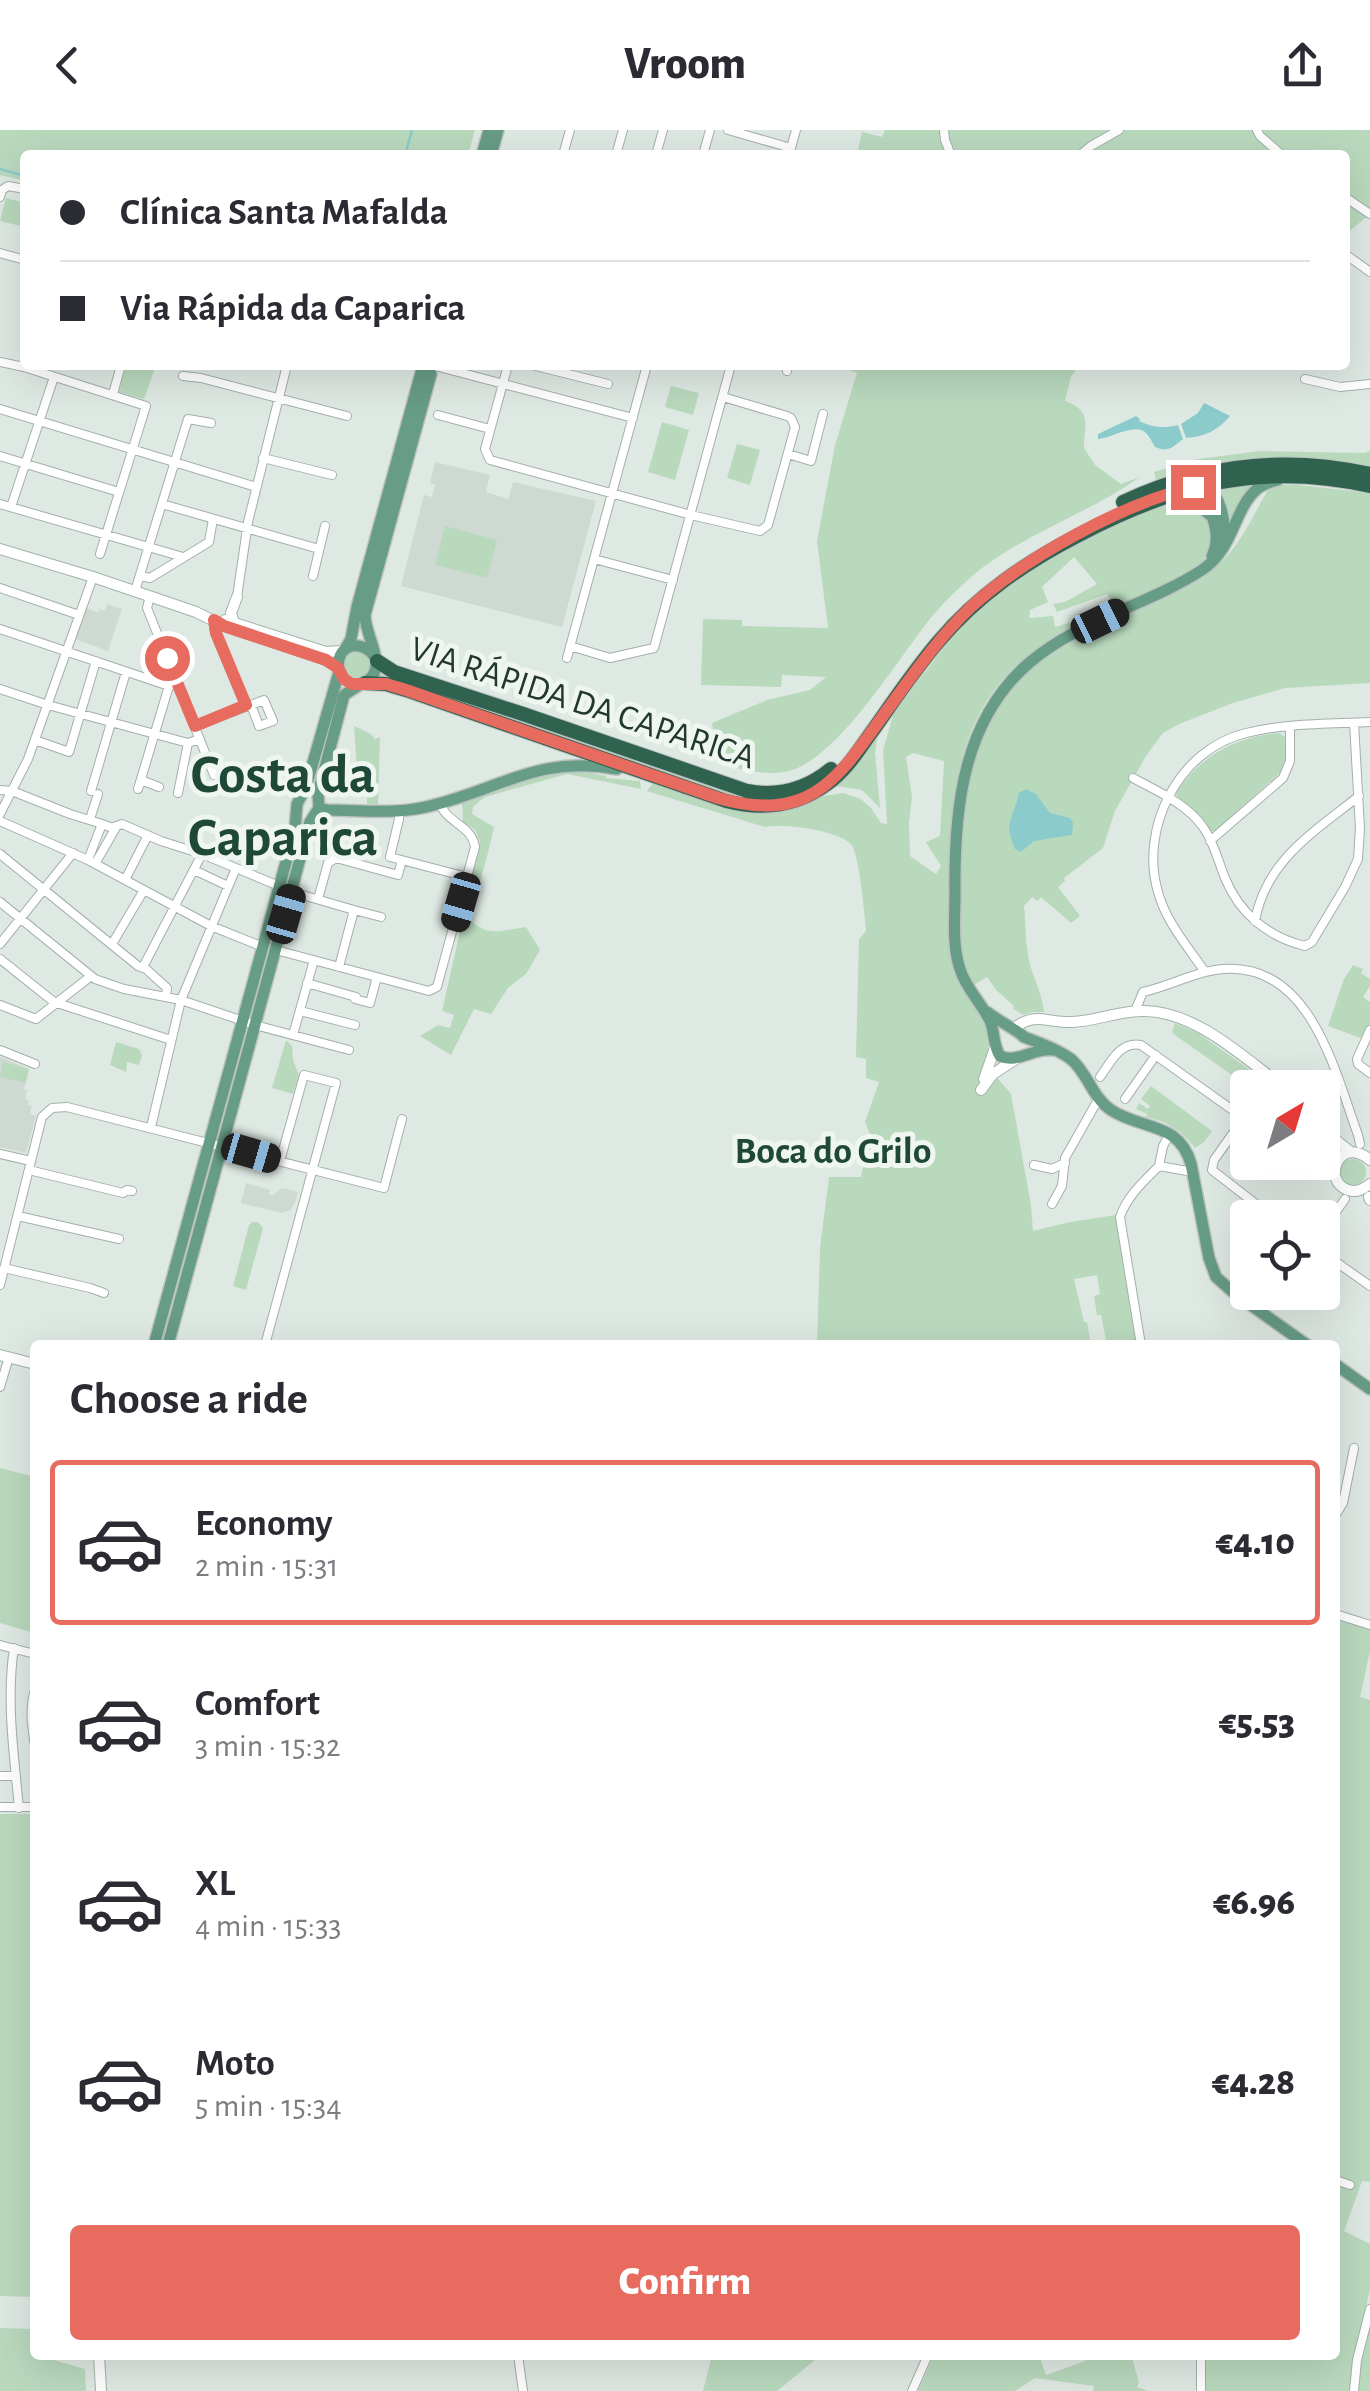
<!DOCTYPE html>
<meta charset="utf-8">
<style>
:root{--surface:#fff;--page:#f7f7f7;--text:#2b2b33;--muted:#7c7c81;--line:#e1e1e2;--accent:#e76b5f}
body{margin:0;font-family:"Alegreya Sans",sans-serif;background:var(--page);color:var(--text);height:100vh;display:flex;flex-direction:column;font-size:38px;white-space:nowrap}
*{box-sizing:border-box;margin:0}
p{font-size:32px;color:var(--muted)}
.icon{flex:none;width:55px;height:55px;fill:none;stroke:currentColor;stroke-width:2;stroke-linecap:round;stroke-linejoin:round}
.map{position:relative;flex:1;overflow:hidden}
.side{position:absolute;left:30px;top:1210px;width:1310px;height:1020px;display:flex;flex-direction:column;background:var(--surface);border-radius:10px;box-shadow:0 10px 40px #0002}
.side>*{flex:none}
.guide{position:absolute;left:20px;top:20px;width:1330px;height:220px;border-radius:10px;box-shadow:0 10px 40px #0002;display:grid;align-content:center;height:220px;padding:0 40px;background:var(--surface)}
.needle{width:65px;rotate:38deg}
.fabs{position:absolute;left:1230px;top:940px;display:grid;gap:20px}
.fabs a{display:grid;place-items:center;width:110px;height:110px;border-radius:10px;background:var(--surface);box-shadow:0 10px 40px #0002;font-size:50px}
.end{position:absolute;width:45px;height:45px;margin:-22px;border:12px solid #e76b5f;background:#fff;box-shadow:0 0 0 5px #fff}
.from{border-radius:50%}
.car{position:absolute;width:30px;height:60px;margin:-30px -15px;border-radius:12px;box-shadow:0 0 8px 2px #0007;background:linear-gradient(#222 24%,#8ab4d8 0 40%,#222 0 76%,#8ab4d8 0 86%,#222 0)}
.guide b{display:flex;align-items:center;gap:35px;height:95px;font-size:38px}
.guide b+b{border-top:2px solid var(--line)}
.guide i{width:25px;height:25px;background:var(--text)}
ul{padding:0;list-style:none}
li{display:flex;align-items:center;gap:30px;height:165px;margin:0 20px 15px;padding:0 20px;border:5px solid transparent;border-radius:10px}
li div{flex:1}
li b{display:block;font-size:38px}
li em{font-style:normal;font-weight:800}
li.active{border-color:var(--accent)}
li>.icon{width:90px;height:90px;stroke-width:1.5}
h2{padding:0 40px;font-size:45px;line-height:120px}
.action{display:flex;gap:20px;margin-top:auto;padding:20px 40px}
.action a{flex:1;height:115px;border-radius:10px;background:var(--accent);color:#fff;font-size:40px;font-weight:800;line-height:115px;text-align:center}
header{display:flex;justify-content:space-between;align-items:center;height:130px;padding:0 40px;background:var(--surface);font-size:45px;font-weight:800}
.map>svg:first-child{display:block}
.built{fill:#ced9d2}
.green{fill:#b9d9bd;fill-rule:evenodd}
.water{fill:#8bcbcb}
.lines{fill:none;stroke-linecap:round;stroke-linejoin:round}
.stream{stroke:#8bcbcb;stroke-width:2.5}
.street-casing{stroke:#a3b0a9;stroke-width:10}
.secondary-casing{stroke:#a0b4a9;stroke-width:12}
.primary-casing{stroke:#bdc3c0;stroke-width:14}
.highway-casing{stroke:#bdc3c0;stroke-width:16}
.street{stroke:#fff;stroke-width:8}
.secondary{stroke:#fff;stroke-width:10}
.primary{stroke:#679c86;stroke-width:11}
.highway{stroke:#306250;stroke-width:14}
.route{stroke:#e76b5f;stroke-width:12}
.labels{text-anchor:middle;stroke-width:10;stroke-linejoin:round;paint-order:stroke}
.street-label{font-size:35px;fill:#22382e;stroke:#eff6f2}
.neighbourhood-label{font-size:38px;font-weight:bold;fill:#1f4838;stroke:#eff6f2}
.town-label{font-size:55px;font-weight:bold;fill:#1f4838;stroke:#eff6f2}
</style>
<header><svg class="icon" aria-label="back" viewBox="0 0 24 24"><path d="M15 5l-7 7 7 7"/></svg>Vroom<svg class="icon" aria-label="share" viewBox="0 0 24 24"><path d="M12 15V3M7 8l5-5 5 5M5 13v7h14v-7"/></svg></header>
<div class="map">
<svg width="1370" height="2261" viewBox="0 0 1370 2261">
<rect width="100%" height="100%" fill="#dfe9e3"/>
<path class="built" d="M 435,332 L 490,345 L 486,362 L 508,369 L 513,352 L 596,371 L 562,497 L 401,456 L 424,365 L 432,367 L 435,355 L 430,353 Z
M 107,474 L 122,479 L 108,521 L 75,509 L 87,478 L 98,483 L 99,479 L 105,481 Z
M 0,927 L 29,939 L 24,959 L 27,960 L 25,969 L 29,971 L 28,975 L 32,976 L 30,984 L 36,986 L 26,1023 L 0,1017 Z
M 246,1053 L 270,1060 L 269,1064 L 273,1065 L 282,1058 L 298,1062 L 295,1073 L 290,1080 L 282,1083 L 241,1073 Z"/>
<path class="green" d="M 0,0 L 475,0 L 468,25 L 25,25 L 25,51 L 0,45 Z
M 885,0 L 1370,0 L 1370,84 L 1345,105 L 1345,25 L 857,25 L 862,2 L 882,7 Z
M 6,68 L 25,73 L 25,97 L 0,91 Z
M 126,235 L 146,235 L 155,238 L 144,269 L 119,262 Z
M 838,235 L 1079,235 L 1071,247 L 1065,271 C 1093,281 1084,295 1084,318 L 1095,335 L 1121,354 L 1140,347 C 1091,382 1031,401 982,438 C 961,455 939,476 923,498 C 893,537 836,629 789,641 C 769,646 749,641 729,636 L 716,618 L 712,593 L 767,570 L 810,560 L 826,547 L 782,545 L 781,557 L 701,555 L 703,489 L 742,490 L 742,496 L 828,498 L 817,411 L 835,315 L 857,243 Z
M 671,256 L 699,263 L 693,285 L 665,277 Z
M 662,292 L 689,300 L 675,350 L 648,342 Z
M 737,314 L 760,320 L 750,355 L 727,348 Z
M 1260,321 L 1364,323 L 1370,321 L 1370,339 C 1333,333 1295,327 1258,328 C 1223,330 1189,340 1156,350 L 1154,342 L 1198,329 Z
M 1261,352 L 1234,386 L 1228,388 L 1217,358 Z
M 1276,355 L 1299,355 L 1370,363 L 1370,553 L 1285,558 L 1233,573 L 1179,594 L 1163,603 L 1146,626 L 1115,681 L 1103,718 L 1064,748 L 1065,751 L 1058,757 L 1080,786 L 1071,793 L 1041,767 L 1037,771 L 1032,767 L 1024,776 C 1026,797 1025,814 1030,835 C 1035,851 1042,864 1044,882 L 1032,882 L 1024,885 L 1013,879 L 1014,876 L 996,860 L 987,847 L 974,855 L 978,863 C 953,827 959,779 960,737 C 964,660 975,581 1041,531 C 1059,517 1082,508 1101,497 C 1113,491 1123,484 1135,478 C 1161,464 1201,451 1222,431 C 1242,412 1254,383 1268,360 Z
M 1177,373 C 1211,378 1221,401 1204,431 C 1150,465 1089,486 1036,521 C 956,573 948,674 950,760 C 950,783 950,806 952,829 C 957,870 1000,888 985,933 L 1011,964 L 1031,1075 L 1033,1101 L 1070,1092 L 1116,1085 L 1136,1210 L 1132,1213 L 1107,1215 L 1101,1185 L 1097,1185 L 1094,1166 L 1100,1164 L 1097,1145 L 1074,1149 L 1084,1192 L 1087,1192 L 1091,1215 L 817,1215 L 820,1118 L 829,1047 L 861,1047 L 870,1004 L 865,992 L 879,952 L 866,948 L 866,929 L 856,927 L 859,809 L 866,801 C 865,787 859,722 851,714 C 837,700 784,693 765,697 L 647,661 L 653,653 L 731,678 L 799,675 L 824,666 L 843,663 L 861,669 L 871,678 L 881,693 L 887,694 L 883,620 L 894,582 L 961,496 L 987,472 L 1018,449 L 1060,423 L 1125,389 L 1163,374 ZM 1074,427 L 1097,454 L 1065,472 L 1053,474 L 1057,482 L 1107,464 L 1112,475 L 1078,490 L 1055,497 L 1053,486 L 1029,488 L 1030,480 L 1048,472 L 1042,457 ZM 913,623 L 944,631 L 940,706 L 926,712 L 941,736 L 936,744 L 910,726 L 909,693 L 912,667 L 906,627 Z
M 445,396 L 497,410 L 487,448 L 435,435 Z
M344 535a13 13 0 1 1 26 0a13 13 0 1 1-26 0Z
M 383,541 L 758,668 L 741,670 L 379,550 Z
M 354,596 L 371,604 L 375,609 L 380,607 L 378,674 L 367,674 L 367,658 L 369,653 L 357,639 Z
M 1279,603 L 1285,607 L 1287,624 L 1281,642 L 1215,701 L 1211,701 L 1200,685 L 1177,666 L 1176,663 C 1200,626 1236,606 1279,603 Z
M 878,604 L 875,622 L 880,678 L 862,660 L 836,656 L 857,635 Z
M 574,640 L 606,646 L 606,648 L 640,651 L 641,659 L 567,644 L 485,667 L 473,677 L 472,684 L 494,697 C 488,728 477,758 470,789 C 486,808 504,800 526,797 L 540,820 L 526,844 L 508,858 L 491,884 L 474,879 L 451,925 L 420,906 L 438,895 L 450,898 L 454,885 L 442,881 L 480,712 L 475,700 L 463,692 L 462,672 L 534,644 Z
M 1353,835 L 1363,839 L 1361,843 L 1370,849 L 1370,856 L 1363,867 L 1370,872 L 1370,894 L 1363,909 L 1328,896 L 1344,849 Z
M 1175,893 L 1198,903 L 1257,945 L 1259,953 L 1255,957 L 1249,957 L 1172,903 Z
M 286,910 L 292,916 L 293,930 L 299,945 L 293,964 L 272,958 Z
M 116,912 L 139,919 L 142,925 L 139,935 L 127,932 L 126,942 L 110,935 Z
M 3,932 L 29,939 L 26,953 L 0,947 Z
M 1151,956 L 1212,1001 L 1204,1012 L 1195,1018 C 1181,1001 1168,991 1146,987 L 1147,984 L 1136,979 L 1139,973 L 1148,979 L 1150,976 L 1141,969 Z
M1340 1042a13 13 0 1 1 26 0a13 13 0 1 1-26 0Z
M 252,1092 L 258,1092 L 263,1098 L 246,1160 L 233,1156 L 249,1095 Z
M 0,1338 L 35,1347 L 35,1503 L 0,1493 Z
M 1335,1489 L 1370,1499 L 1370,1521 L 1360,1567 L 1370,1570 L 1370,2052 L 1362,2051 L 1344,2101 L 1370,2114 L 1370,2159 L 1351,2246 L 1351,2261 L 1205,2261 L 1203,2225 L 1335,2225 Z
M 0,1684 L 35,1684 L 35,2167 L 0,2166 Z
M 1370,2187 L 1370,2261 L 1356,2261 L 1356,2254 Z
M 0,2198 L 35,2199 L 35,2225 L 54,2225 L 57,2231 L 85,2239 L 86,2261 L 0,2261 Z
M 712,2225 L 821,2225 L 777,2261 L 703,2261 Z
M 934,2225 L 1039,2225 L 1046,2245 L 1085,2231 L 1088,2225 L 1131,2225 L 1139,2252 L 1137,2257 L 1148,2261 L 1093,2261 L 1094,2256 L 1035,2248 L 1015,2261 L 918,2261 Z"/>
<path class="water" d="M 1204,273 L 1230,286 C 1218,300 1205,307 1186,308 L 1181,294 L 1198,283 Z
M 1136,286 L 1140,289 L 1139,291 C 1151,297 1164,299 1178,295 L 1183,309 C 1173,317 1168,323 1155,317 C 1152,312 1150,307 1146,303 C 1135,292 1110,309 1098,309 L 1098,304 Z
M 1026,659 L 1036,664 L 1050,683 L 1070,688 L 1073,693 L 1072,705 L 1034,711 L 1021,722 L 1015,719 C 1003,691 1013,690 1019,663 Z"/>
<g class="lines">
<path class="stream" d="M 236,24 L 240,25
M 405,25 L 412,0
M 0,39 L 25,46"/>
<g class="street-casing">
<path id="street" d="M 728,0 L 791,18
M 944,0 L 945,10 L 951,25
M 1257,0 L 1260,6 L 1282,25
M 563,25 L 570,0
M 616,25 L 623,0
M 656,25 L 663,0
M 703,25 L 710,0
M 789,25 L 796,0
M 1080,25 L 1091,16 L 1119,0
M 0,67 L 2,60 L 8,56 L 25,59
M 1345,67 L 1370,84
M 0,123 L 25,130
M 1345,124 L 1370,142
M 0,232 L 24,237 L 146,276 L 100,424
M 508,235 L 485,319 L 490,330 L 691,385 L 760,401 L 768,395 L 795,297 L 791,288 L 787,286 L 723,267
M 532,235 L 608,254
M 439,237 L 633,288
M 787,241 L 788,235
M 183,246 L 201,248 L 347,286
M 1305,249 L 1340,257 L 1370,254
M 113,264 L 121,235
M 0,279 L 256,357
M 438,285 L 490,299
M 788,324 L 811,331 L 823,284
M 0,326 L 119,362
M 263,328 L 332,345
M 0,374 L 183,427
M 162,374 L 319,419
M 11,377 L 54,247
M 594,429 L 673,450
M 140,446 L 150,448 L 209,412 L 213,389
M 313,446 L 325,396
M 0,458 L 79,485
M 135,461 L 188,289 L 211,293
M 150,466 L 147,478 L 214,645
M 237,467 L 248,392 L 287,235
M 214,491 L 215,503 L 245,575
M 0,499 L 169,556 L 177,553
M 570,516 L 610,528 L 654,518 L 731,235
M 567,528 L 647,235
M 0,559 L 48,575 L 188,613 L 200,609
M 195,596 L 264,570 L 273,591 L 259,596 L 251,575
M 35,610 L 69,622 L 96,531
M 1133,648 C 1157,661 1187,674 1203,697 C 1214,712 1218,731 1225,748 C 1239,783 1268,807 1305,816 L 1312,812 L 1345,757 L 1358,729 L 1360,698 L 1354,593
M 141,650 L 159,657
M 138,659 L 169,556
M 0,660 L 12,661 L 70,684 L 102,694
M 91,661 L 126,542
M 178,663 L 188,613
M 399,680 L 399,689 L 390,727 L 467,747
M 0,684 L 28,629 L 93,447
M 90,689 L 98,664
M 0,691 L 88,730 L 211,796 L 263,817
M 114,697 L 122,694 L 161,711 L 202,724 L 279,756
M 1210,711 L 1283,648 L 1290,631 L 1290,597
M 0,724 L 138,836 L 146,839 L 167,858 L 166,867
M 88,730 L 102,694 L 115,699 L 95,734
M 194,740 L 228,756
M 125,750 L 148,705
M 292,762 L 354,780 L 339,837
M 318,769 L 328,733 L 336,728 L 398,745 L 402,730
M 0,772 L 95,849 L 124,859 L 181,870 L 255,895 L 349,920
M 354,780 L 381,787
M 1255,791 C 1266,730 1314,702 1359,666
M 0,814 L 73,723
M 112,814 L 144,760
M 276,820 L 429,861 L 437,857 L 475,717 C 472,695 446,693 440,673
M 0,829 L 54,872 L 171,910
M 143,837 L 202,724
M 1205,842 C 1188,817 1166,792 1158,762 C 1139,698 1179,619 1246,603 C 1285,593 1330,594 1370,592
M 307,853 L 356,867 L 355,869 L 370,873 L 377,847
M 0,875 L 36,889 L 91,846
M 300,881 L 355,895
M 1135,881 L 1143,862 C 1170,856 1196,841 1224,839 C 1311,833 1335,942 1358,1005 L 1360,1014
M 1370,900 L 1357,929 L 1358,934 L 1370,943
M 293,905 L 314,830
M 0,920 L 35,934
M 1100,947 C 1111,932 1120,911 1141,915 L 1248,991
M 1125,969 L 1156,925
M 1248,982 L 1214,1030 L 1212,1040 L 1265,1081
M 151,997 L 181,870 L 236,738
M 1170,1004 L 1163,1016 L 1159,1036 L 1193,1042
M 0,1024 L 31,1031
M 1034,1035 L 1052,1039 L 1065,1033
M 29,1040 L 123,1063 L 127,1060 L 132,1061
M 1052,1074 L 1062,1056 L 1065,1028 L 1099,968
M 18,1086 L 119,1109
M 1322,1102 L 1345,1069
M 1322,1122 L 1370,1156
M 4,1138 L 90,1158 L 104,1163
M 0,1155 L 42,987 L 52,978 L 67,977 L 384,1058 L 402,989
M 1234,1163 L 1248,1149
M 265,1215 L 336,953 L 304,945 L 280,1031
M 1141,1215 L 1120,1087 C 1127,1066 1144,1051 1159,1036
M 0,1257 L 9,1227
M 1335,1386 L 1343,1373 L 1354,1318
M 1335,1484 L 1370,1495
M 0,1515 L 35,1524
M 14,1518 C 6,1570 14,1625 19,1678
M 35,1560 C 29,1579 32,1596 35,1616
M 0,1646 L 16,1646
M 0,1677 L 35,1677
M 1335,2050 L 1350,2055
M 518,2225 L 523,2261
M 1201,2225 L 1201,2261
M 912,2261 L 928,2225
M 1354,2261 L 1357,2230 L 1370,2179"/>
</g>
<g class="secondary-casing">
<path id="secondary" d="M 0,419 L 93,447 L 196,482 L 224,496 L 324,529 L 338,537
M 225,490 L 326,522 L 343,521
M 235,496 L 231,483 L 237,467
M 1013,899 C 1035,881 1046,893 1072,892 C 1096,891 1118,881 1142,881 C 1195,880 1244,928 1285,958
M 984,949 L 995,918
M 981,960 L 993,944 L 1016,929
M 1322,993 L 1338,1012 L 1351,1022
M 1370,1030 C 1341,1004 1320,1050 1348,1060 C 1357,1063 1363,1059 1370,1054
M 1369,1067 L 1370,1070
M 0,1225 L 35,1234
M 99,2225 L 101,2261"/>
</g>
<g class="primary-casing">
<path id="primary" d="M 482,25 L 489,0
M 491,25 L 498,0
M 1210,349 C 1196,372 1227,394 1212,426
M 1204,351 C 1220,367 1227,389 1223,412
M 1168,368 L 1192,371 L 1210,385
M 346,518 L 351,509 L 357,477 L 422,239
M 341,546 C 330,519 358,504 375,527
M 362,554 C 392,540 365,509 365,485 L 431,244
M 319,678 L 328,680 C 358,680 391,684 421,678 C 495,663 535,624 617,639
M 987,882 C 997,890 1017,900 1024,907 C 1037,912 1063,921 1073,931 C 1088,945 1093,968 1111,980 C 1141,1000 1179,991 1191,1034 L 1209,1128 L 1216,1147 L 1234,1163 L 1307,1215
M 1052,920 C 1033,918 1017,934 1000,926 C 993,916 995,903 990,891 C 981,872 966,859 960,839 C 952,815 955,788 955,763 C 954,680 962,591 1029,533 C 1079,490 1148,475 1202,440 C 1234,419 1234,378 1257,359 C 1263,354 1270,352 1278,350
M 154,1215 L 295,699 L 297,674 L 306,657 L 339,542
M 168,1215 L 310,692 L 319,678 L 318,664 L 344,565 L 361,554
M 1335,1234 L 1370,1259"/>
</g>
<g class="highway-casing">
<path id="highway" d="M 1123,372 C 1201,335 1285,325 1370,344
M 377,531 L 394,542 L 523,584 L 747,661 C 779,667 807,659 831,639
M 365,553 L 386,554 L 406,560 L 726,671 C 761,680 796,677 827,654 C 846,641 858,621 871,603 C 893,572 914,540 939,511 C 978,465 1025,433 1077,406 C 1174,355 1261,331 1370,356"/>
</g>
<use href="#street" class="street"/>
<use href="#secondary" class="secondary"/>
<use href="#primary" class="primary"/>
<use href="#highway" class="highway"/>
</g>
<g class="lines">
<path class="route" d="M 167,528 L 195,596 L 246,575 L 216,503 L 214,490 L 224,496 L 326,530 L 338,538 L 344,549 L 352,554 L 386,554 L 406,560 L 718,668 C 810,694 837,650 885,583 C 912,546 938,508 972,476 C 1026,427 1122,374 1193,357"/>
</g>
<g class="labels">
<g class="street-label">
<text transform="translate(583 572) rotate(18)" y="12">VIA RÁPIDA DA CAPARICA</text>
</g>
<g class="neighbourhood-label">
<text x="833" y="1033">Boca do Grilo</text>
</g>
<g class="town-label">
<text x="283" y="662">Costa da<tspan x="283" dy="63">Caparica</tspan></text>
</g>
</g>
</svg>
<div class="fabs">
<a><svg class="needle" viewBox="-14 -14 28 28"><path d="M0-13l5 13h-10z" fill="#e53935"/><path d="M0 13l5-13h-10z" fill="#7c7c81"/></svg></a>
<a><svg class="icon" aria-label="locate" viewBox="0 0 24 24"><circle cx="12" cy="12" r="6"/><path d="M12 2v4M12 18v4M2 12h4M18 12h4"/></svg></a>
</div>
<i class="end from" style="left:167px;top:528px"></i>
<i class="end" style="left:1193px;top:357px"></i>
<i class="car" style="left:1100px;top:491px;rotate:64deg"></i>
<i class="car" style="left:461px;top:772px;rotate:196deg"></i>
<i class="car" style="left:286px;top:784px;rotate:16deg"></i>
<i class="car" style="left:251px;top:1023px;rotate:106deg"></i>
<div class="guide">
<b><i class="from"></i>Clínica Santa Mafalda</b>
<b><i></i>Via Rápida da Caparica</b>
</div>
<section class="side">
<h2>Choose a ride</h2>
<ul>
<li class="active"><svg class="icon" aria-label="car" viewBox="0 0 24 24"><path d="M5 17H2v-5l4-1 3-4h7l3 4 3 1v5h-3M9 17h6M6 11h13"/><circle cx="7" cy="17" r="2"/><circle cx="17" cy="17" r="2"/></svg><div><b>Economy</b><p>2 min · 15:31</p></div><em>€4.10</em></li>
<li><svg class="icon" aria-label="car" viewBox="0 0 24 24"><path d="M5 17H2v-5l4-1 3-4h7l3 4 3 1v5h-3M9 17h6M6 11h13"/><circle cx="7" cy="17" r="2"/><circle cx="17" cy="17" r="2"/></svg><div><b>Comfort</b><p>3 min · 15:32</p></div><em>€5.53</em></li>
<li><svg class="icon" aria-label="car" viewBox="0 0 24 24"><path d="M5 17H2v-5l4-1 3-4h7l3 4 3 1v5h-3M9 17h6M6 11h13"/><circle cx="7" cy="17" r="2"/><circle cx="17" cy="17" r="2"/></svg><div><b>XL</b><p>4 min · 15:33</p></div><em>€6.96</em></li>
<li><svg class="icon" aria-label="car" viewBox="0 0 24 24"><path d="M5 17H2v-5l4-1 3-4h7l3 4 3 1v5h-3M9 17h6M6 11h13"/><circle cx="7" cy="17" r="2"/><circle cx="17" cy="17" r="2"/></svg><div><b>Moto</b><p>5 min · 15:34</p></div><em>€4.28</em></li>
</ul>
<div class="action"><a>Confirm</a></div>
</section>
</div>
